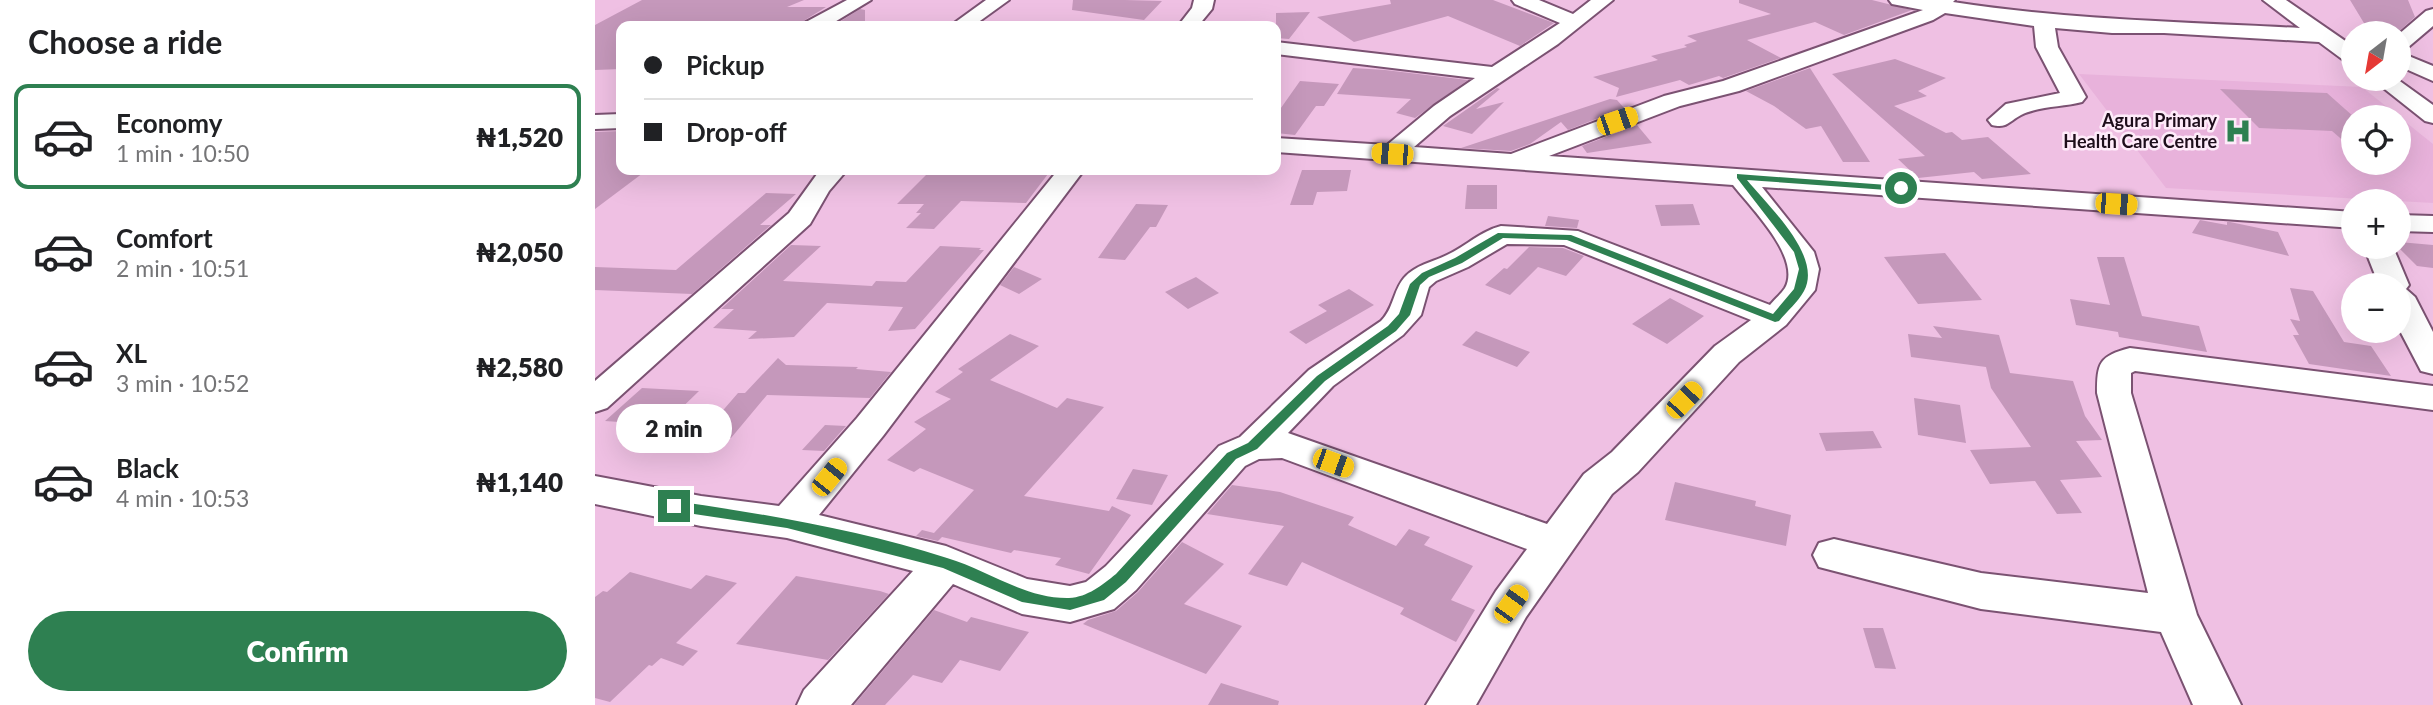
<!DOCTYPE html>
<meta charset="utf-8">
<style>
:root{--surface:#fff;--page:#f2f2f2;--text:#202124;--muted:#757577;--line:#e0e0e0;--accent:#2e8051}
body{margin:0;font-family:Lato,sans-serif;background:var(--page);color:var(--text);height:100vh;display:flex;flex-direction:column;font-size:26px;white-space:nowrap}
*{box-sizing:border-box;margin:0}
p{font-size:23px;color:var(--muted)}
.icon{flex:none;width:38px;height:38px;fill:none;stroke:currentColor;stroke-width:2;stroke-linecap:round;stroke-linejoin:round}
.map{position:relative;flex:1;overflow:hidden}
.side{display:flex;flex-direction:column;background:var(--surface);width:595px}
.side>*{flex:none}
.guide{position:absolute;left:21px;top:21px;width:665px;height:154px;border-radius:14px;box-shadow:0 7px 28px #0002;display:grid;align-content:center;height:154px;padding:0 28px;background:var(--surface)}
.needle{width:46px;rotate:211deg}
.controls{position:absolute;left:1746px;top:21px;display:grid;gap:14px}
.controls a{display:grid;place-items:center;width:70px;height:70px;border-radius:50%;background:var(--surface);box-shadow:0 7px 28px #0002;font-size:35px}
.end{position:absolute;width:32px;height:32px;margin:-16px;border:9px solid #2e8051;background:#fff;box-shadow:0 0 0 4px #fff}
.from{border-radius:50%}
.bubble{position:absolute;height:49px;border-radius:24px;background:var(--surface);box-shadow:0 7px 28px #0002;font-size:23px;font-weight:800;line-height:49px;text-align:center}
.car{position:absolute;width:21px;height:42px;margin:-21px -10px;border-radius:9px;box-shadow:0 0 5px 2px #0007;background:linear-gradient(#f5c518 24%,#345 0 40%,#f5c518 0 76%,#345 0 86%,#f5c518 0)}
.guide b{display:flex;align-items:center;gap:24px;height:66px;font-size:26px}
.guide b+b{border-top:2px solid var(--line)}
.guide i{width:18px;height:18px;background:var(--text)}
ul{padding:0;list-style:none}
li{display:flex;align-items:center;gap:21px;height:105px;margin:0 14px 10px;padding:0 14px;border:4px solid transparent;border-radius:14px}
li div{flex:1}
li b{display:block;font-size:26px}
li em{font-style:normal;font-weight:800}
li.on{border-color:var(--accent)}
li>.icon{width:63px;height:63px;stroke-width:1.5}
h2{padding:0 28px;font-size:32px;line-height:84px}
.action{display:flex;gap:14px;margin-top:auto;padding:14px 28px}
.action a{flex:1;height:80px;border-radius:42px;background:var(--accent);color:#fff;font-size:28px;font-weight:800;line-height:80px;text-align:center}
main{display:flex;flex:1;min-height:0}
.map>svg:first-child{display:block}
.built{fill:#e8b2db;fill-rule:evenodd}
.building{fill:#c598bb}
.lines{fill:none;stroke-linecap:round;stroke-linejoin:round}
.minor-casing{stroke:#7b5272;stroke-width:4}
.minor{fill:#fff;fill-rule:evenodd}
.route{fill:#2e8051}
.labels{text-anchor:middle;stroke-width:5;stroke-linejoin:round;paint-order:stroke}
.far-poi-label{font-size:18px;font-weight:bold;fill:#1e0e1b;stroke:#feebf9;text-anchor:end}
</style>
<main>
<section class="side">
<h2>Choose a ride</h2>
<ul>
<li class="on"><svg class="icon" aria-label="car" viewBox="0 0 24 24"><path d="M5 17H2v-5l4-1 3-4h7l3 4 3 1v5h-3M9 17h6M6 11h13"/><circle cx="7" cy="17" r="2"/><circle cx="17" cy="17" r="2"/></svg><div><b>Economy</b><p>1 min · 10:50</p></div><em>₦1,520</em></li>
<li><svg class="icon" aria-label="car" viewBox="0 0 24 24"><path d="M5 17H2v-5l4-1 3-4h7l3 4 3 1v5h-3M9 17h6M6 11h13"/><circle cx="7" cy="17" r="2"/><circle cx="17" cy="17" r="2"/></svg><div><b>Comfort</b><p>2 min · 10:51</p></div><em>₦2,050</em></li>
<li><svg class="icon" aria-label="car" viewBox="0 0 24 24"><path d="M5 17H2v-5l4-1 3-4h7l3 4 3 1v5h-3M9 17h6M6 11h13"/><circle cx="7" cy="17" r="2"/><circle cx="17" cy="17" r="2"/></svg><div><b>XL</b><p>3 min · 10:52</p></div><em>₦2,580</em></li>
<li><svg class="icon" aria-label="car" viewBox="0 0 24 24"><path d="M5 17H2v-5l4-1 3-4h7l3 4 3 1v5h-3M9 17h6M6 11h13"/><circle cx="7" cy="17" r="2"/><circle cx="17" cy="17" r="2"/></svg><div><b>Black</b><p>4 min · 10:53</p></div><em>₦1,140</em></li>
</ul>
<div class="action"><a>Confirm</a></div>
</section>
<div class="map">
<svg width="1838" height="705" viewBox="0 0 1838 705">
<rect width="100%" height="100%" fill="#efc0e3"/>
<path class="built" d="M 1484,74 L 1767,87 L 1838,144 L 1838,203 L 1571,188 ZM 1759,117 L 1804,117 L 1804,163 L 1759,163 Z"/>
<path class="building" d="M 47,0 L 209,0 L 192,7 L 231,7 L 210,20 L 205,26 L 69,24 L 66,26 L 26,26 L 26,69 L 0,70 L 0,25 Z
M 478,0 L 530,0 L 567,1 L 549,20 L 477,10 Z
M 795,0 L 898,0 L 959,23 L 925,46 L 853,16 L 759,42 L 722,17 L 796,4 Z
M 1144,0 L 1277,0 L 1317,10 L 1249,35 L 1220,22 L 1152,40 L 1186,58 L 1128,78 L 1124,76 L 1094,85 L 1085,80 L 1021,97 L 1024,88 L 998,77 L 1063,60 L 1056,56 L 1092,47 L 1089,45 L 1102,41 L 1092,36 L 1176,14 L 1144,3 Z
M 1755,0 L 1813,0 L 1820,17 L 1802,33 L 1775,33 Z
M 265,9 L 270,10 L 270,26 L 238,26 Z
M 715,12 L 694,39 L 681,38 L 681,13 Z
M 1300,59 L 1351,78 L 1323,91 L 1332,96 L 1299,106 L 1351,133 L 1357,132 L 1367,140 L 1393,137 L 1436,174 L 1387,179 L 1379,172 L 1323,178 L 1303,159 L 1330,156 L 1237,74 Z
M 758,68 L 790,70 L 873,80 L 820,118 L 801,113 L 816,99 L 742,94 Z
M 1215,68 L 1275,162 L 1248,162 L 1226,126 L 1211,129 L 1179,106 L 1151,91 Z
M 705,81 L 744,84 L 729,106 L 721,106 L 700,135 L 681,133 L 681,115 Z
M 902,88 L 905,89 L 881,109 L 909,102 L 877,134 L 848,126 Z
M 1625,89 L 1732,93 L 1759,117 L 1759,150 L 1737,131 L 1664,128 Z
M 1015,99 L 1022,100 L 1029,108 L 973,130 L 966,122 L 935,144 L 916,151 L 866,148 Z
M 1042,125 L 1057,143 L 992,153 L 987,146 Z
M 26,131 L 26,170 L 52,170 L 0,209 L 0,132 Z
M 336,170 L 408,172 L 456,170 L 431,203 L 366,201 L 339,229 L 311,228 L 326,213 L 321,213 L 329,204 L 302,204 Z
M 707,170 L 756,170 L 752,191 L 722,192 L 718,205 L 695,205 Z
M 872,185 L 902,185 L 902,209 L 870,209 Z
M 171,193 L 201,194 L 165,225 L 176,225 L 97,294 L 0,290 L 0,267 L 81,270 Z
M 541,204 L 573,205 L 561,227 L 555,227 L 530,260 L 503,258 Z
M 1098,204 L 1105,225 L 1066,226 L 1060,205 Z
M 953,216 L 984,220 L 982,228 L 950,226 Z
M 1605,220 L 1632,225 L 1632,222 L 1635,222 L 1683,232 L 1694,256 L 1597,233 Z
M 1804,242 L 1838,245 L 1838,268 L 1822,266 L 1803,247 Z
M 196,245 L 226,246 L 188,281 L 277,286 L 281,281 L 311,282 L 345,246 L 386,248 L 384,250 L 389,250 L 320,329 L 293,331 L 308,307 L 232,303 L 199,337 L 153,339 L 162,331 L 118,328 L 139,309 L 126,309 Z
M 934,247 L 968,248 L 989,256 L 971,276 L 943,267 L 915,295 L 890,285 L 909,268 L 912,269 Z
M 1350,253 L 1387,300 L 1323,304 L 1289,257 Z
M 1502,257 L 1529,257 L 1547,316 L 1604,326 L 1612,352 L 1524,337 L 1523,332 L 1481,325 L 1475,299 L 1515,305 Z
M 419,267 L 447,279 L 424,294 L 405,285 Z
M 601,277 L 624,293 L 593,309 L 570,292 Z
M 1695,288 L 1718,291 L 1749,342 L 1776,346 L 1796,376 L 1714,364 L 1698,335 L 1704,335 L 1695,319 L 1705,321 Z
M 754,289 L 779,305 L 711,344 L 694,332 L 732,311 L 723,305 Z
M 1075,298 L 1109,316 L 1072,344 L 1037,324 Z
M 1338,326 L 1404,335 L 1415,373 L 1478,381 L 1490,416 L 1507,440 L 1481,441 L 1507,477 L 1465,480 L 1487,513 L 1462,514 L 1440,481 L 1395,484 L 1375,450 L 1436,447 L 1396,388 L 1391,367 L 1316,357 L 1313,334 L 1347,338 Z
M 881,331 L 935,352 L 922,367 L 867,345 Z
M 415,334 L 444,346 L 395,380 L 462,408 L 472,398 L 509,407 L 429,496 L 514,511 L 517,506 L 536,515 L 494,574 L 460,565 L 466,558 L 419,550 L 416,553 L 347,537 L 343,541 L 321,536 L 327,530 L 339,533 L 379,490 L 325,468 L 319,472 L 292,460 L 331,429 L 319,422 L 356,399 L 340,392 L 368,372 L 363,369 Z
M 183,358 L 191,365 L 263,367 L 261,369 L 296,372 L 275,398 L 172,395 L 136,438 L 104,438 L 143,393 L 150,393 Z
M 47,388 L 104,391 L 69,425 L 10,421 Z
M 1319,398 L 1365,405 L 1371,443 L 1323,435 Z
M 230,425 L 251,426 L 229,451 L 207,450 Z
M 1278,431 L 1287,448 L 1231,451 L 1224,433 Z
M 538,469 L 573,475 L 557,505 L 521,499 Z
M 1080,482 L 1161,501 L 1160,506 L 1196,515 L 1191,546 L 1070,520 Z
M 637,485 L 685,492 L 759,517 L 753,525 L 801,546 L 814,529 L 835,537 L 829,545 L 878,566 L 856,600 L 880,610 L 861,642 L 805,614 L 809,608 L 707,562 L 692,586 L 653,574 L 689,526 L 612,514 Z
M 587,542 L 629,564 L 589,604 L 647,626 L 611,674 L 488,624 L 493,620 L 521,611 L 543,592 Z
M 35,572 L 96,589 L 111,575 L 142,583 L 81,643 L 103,651 L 88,666 L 66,658 L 57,666 L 54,665 L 15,702 L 0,698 L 0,597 L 8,591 L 12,592 Z
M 201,576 L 285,591 L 294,594 L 233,660 L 141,644 Z
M 339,610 L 372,622 L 376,617 L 434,632 L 405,671 L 365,660 L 347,683 L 318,675 L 290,705 L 259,705 Z
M 1268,628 L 1288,628 L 1301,669 L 1280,668 Z
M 626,683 L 684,701 L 683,705 L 613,705 Z"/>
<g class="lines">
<g class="minor-casing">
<path id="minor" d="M 252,0 L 276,0 L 233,26 L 208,26 L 211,22 Z
M 391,0 L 414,0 L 378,26 L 355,26 Z
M 599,0 L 619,0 L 617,9 L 603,26 L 583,26 L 597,8 Z
M 917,0 L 944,0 L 978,14 L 996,0 L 1018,0 L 963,44 L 855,116 L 819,147 L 916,154 L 1069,96 L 1128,81 L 1328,10 L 1297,4 L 1294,0 L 1360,0 L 1358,2 C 1475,20 1588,22 1705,28 L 1668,0 L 1691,0 L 1759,47 L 1759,63 L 1751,62 L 1724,42 L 1569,33 L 1517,33 L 1460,28 L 1463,47 L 1491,97 L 1487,102 C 1469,107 1443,106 1426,115 C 1414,121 1412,129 1397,125 L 1393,120 L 1411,104 L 1465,93 L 1441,47 L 1439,26 L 1350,13 L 1338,20 L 1144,91 L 1085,106 L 954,156 L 1759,212 L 1759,228 L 1167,187 L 1219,252 L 1224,269 L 1220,290 L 1191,325 L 1144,362 L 1043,472 L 1017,494 L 931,617 L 881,705 L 831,705 L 901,591 L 932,549 L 687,458 L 664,459 L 650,466 L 541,590 L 519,609 L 475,622 L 427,614 L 358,584 L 256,705 L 202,705 L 209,690 L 318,571 L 192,538 L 106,526 L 0,504 L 0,476 L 106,496 L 184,506 L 262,418 L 463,170 L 489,170 L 288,436 L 224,515 L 351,546 L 432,579 L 475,586 L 491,582 L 511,566 L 624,446 L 645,437 L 714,370 L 786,321 C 799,308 798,291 809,278 C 820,265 838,262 852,255 C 871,246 886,231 906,226 L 983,231 L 1175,305 C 1179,300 1186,294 1190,288 C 1207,258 1156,208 1138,185 L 681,152 L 681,138 L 792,145 L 839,106 L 880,78 L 681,54 L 681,42 L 897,67 L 965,23 L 920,4 ZM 912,244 L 969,245 L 1156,320 L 1120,346 L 1017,452 L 989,474 L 952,524 L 693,433 L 738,386 L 808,335 L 826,315 L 834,287 L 841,281 L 873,267 Z
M 1838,9 L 1838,26 L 1811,49 L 1804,51 L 1804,34 L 1831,11 Z
M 1804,52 L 1838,66 L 1838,81 L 1804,66 Z
M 1777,79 L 1802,79 L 1838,105 L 1838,123 L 1830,121 Z
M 26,114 L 26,128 L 0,129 L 0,115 Z
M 225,170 L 252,170 L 234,191 L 215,224 L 12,408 L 0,412 L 0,381 L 194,213 Z
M 1804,215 L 1838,216 L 1838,232 L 1804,231 Z
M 1769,247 L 1798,247 L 1814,285 L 1811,289 L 1820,297 L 1838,332 L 1838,374 L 1826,371 L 1804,329 L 1804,285 L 1784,285 Z
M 1535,348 L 1838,386 L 1838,410 L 1540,371 L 1536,373 L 1536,393 L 1602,615 L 1646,705 L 1598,705 L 1566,632 L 1386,609 L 1224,567 L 1218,555 L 1224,543 L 1239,539 L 1386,573 L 1553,593 L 1502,393 C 1502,363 1504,356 1535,348 Z"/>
</g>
<use href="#minor" class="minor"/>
</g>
<path class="route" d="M 1142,174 L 1306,186 L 1311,188 L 1306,191 L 1152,180 C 1173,206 1228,256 1209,291 C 1203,302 1192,311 1184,321 L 1180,322 L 972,240 L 908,238 L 867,263 L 834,277 L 825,285 L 815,315 L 801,331 L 730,381 L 662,449 L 641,459 L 531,582 L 509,600 L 475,610 L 427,602 L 348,568 L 192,528 L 79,511 L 73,506 L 79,501 C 171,514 264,530 352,558 C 393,570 430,599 474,598 C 493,597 507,585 521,574 L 632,453 L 653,443 L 722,376 L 793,326 L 804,314 L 815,284 L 827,273 L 860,258 L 903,233 L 976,235 L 1178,314 L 1199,289 L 1204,269 L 1199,252 L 1142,178 Z"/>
<defs>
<g id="hospital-bare" transform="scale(2.1)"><path d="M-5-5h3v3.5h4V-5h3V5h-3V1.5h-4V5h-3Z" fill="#2e8051" stroke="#feebf9" stroke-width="2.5" paint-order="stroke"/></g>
</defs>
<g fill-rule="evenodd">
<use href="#hospital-bare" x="1643" y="131"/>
</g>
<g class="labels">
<g class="far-poi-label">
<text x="1622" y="127">Agura Primary<tspan x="1622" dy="21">Health Care Centre</tspan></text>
</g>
</g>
</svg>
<div class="controls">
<a><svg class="needle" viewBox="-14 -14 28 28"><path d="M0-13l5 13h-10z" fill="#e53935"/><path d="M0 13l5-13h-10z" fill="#757577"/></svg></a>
<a><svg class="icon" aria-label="locate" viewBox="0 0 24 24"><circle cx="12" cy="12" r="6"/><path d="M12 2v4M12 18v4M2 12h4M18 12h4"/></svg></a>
<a>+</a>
<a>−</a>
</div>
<i class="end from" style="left:1306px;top:188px"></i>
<i class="end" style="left:79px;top:506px"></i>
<div class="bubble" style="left:21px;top:404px;width:116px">2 min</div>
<i class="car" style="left:1022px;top:121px;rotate:71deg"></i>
<i class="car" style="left:797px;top:154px;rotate:274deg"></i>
<i class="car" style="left:1521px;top:204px;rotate:94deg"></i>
<i class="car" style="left:1089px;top:400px;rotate:44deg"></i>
<i class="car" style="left:738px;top:463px;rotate:110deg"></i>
<i class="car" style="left:234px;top:477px;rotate:39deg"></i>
<i class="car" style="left:916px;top:604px;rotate:36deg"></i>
<div class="guide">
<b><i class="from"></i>Pickup</b>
<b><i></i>Drop-off</b>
</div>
</div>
</main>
